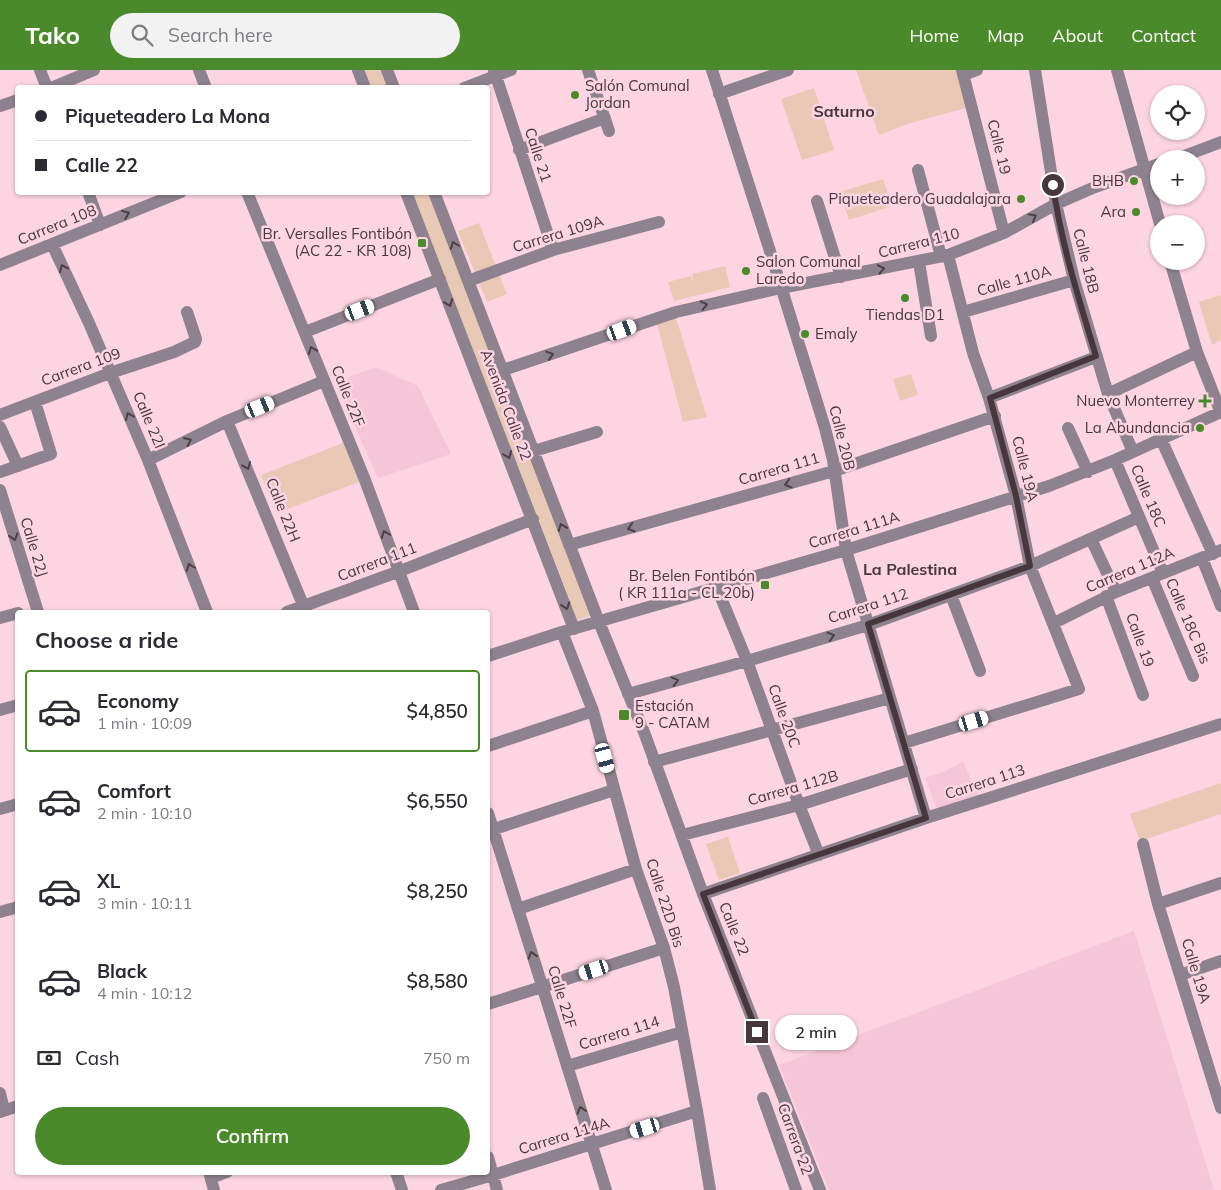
<!DOCTYPE html>
<meta charset="utf-8">
<style>
:root{--surface:#fff;--page:#f2f2f3;--text:#2b2b33;--muted:#7c7c81;--line:#e1e1e2;--accent:#4b8a2a}
body{margin:0;font-family:Mulish,sans-serif;background:var(--page);color:var(--text);height:100vh;display:flex;flex-direction:column;font-size:19px;white-space:nowrap}
*{box-sizing:border-box;margin:0}
p{font-size:16px;color:var(--muted)}
.icon{flex:none;width:28px;height:28px;fill:none;stroke:currentColor;stroke-width:2;stroke-linecap:round;stroke-linejoin:round}
.map{position:relative;flex:1;overflow:hidden}
.drawer{position:absolute;left:15px;top:540px;width:475px;height:565px;display:flex;flex-direction:column;background:var(--surface);border-radius:5px;box-shadow:0 1px 4px #0004}
.drawer>*{flex:none}
.banner{position:absolute;left:15px;top:15px;width:475px;height:110px;border-radius:5px;box-shadow:0 1px 4px #0004;display:grid;align-content:center;height:110px;padding:0 20px;background:var(--surface)}
.fabs{position:absolute;left:1150px;top:15px;display:grid;gap:10px}
.fabs a{display:grid;place-items:center;width:55px;height:55px;border-radius:50%;background:var(--surface);box-shadow:0 1px 4px #0004;font-size:25px}
.end{position:absolute;width:22px;height:22px;margin:-11px;border:6px solid #47373d;background:#fff;box-shadow:0 0 0 2px #fff}
.from{border-radius:50%}
.bubble{position:absolute;height:35px;border-radius:18px;background:var(--surface);box-shadow:0 1px 4px #0004;font-size:16px;font-weight:600;line-height:35px;text-align:center}
.car{position:absolute;width:15px;height:30px;margin:-15px -8px;border-radius:6px;box-shadow:0 0 4px 1px #0007;background:linear-gradient(#fff 24%,#345 0 40%,#fff 0 76%,#345 0 86%,#fff 0)}
.banner b{display:flex;align-items:center;gap:18px;height:48px;font-size:19px}
.banner b+b{border-top:1px solid var(--line)}
.banner i{width:12px;height:12px;background:var(--text)}
ul{padding:0;list-style:none}
li{display:flex;align-items:center;gap:15px;height:82px;margin:0 10px 8px;padding:0 10px;border:2px solid transparent;border-radius:5px}
li div{flex:1}
li b{display:block;font-size:19px}
li em{font-style:normal;font-weight:600}
li.selected{border-color:var(--accent)}
li>.icon{width:45px;height:45px;stroke-width:1.5}
h2{padding:0 20px;font-size:22px;line-height:60px}
.pay{display:flex;align-items:center;gap:12px;height:55px;padding:0 20px;font-size:19px}
.pay p{margin-inline-start:auto}
.button{display:flex;gap:10px;margin-top:auto;padding:10px 20px}
.button a{flex:1;height:58px;border-radius:30px;background:var(--accent);color:#fff;font-size:20px;font-weight:600;line-height:58px;text-align:center}
header{display:flex;align-items:center;gap:30px;box-sizing:border-box;height:70px;padding:0 25px;background:var(--accent);color:#fff}
header strong{font-size:24px}
nav{display:flex;gap:28px;margin-inline-start:auto;font-size:18px}
.search{width:350px;height:45px;background:var(--page);display:flex;align-items:center;gap:12px;box-sizing:border-box;padding:0 18px;border-radius:28px;color:var(--muted);font-size:19px}
.map>svg:first-child{display:block}
.built{fill:#f5c6d7}
.green{fill:#e9c8b5}
.lines{fill:none;stroke-linecap:round;stroke-linejoin:round}
.minor{stroke:#8d828d;stroke-width:12}
.oneway{stroke:#4e3e45}
.route{stroke:#47373d;stroke-width:6}
.poi-dot{fill:#4b8a2a;stroke:#fcd4e2;stroke-width:2}
.labels{text-anchor:middle;stroke-width:5;stroke-linejoin:round;paint-order:stroke}
.poi-label{font-size:15px;fill:#47373d;stroke:#fcd4e2;text-anchor:end}
.street-label{font-size:15px;fill:#47373d;stroke:#fcd4e2}
.neighbourhood-label{font-size:16px;font-weight:bold;fill:#47373d;stroke:#fcd4e2}
</style>
<header>
<strong>Tako</strong>
<div class="search"><svg class="icon" aria-label="search" viewBox="0 0 24 24"><circle cx="10" cy="10" r="6"/><path d="M15 15l6 6"/></svg>Search here</div>
<nav><a>Home</a><a>Map</a><a>About</a><a>Contact</a></nav>
</header>
<div class="map">
<svg width="1221" height="1120" viewBox="0 0 1221 1120">
<rect width="100%" height="100%" fill="#fcd4e2"/>
<path class="built" d="M 376,297 L 418,316 L 451,384 L 378,408 L 335,312 Z
M 963,691 L 978,726 L 937,739 L 925,708 L 946,701 Z
M 1134,861 L 1214,1120 L 829,1120 L 779,995 Z"/>
<path class="green" d="M 363,0 L 382,0 L 389,17 L 370,17 Z
M 856,0 L 957,0 L 969,37 L 907,54 L 879,65 Z
M 814,18 L 834,80 L 802,90 L 781,29 Z
M 883,109 L 892,136 L 849,150 L 840,122 Z
M 411,123 L 430,123 L 591,546 L 577,550 L 557,496 Z
M 479,153 L 507,224 L 487,232 L 458,161 Z
M 725,196 L 730,217 L 674,231 L 668,212 L 691,206 L 693,214 L 692,204 Z
M 1221,225 L 1221,270 L 1212,275 L 1199,232 Z
M 676,248 L 707,347 L 683,352 L 657,253 Z
M 911,304 L 918,325 L 900,331 L 893,309 Z
M 343,373 L 359,412 L 277,443 L 261,405 Z
M 1221,713 L 1221,744 L 1140,771 L 1130,744 Z
M 728,767 L 740,803 L 719,810 L 706,774 Z"/>
<g class="lines">
<path class="minor" d="M 40,0 L 47,18
M 199,0 L 206,18
M 358,0 L 365,18
M 387,0 L 394,18
M 494,0 L 553,180
M 588,0 L 609,61
M 712,0 L 769,178 L 825,358 L 833,390 L 846,480 L 926,748
M 962,0 L 1004,163
M 1035,0 L 1056,134 L 1074,210 L 1108,324 L 1133,382
M 1117,0 L 1160,154
M 964,5 L 977,0
M 51,18 L 94,0
M 464,18 L 511,0
M 719,24 L 788,0
M 0,36 L 18,30
M 519,80 L 605,48
M 1176,89 L 1221,72
M 918,100 L 941,186
M 88,122 L 100,155
M 247,122 L 365,410 L 414,542
M 406,122 L 574,559
M 434,122 L 599,552 L 644,662 L 703,824 L 820,1120
M 817,131 L 841,207
M 52,174 L 89,253 L 148,390 L 207,542
M 1170,191 L 1197,282 L 1221,343
M 919,192 L 931,266
M 0,195 L 181,122
M 468,211 L 553,180 L 659,152
M 963,242 L 1074,210
M 305,262 L 440,209
M 503,300 L 676,242 L 781,218 L 948,185 L 1004,163 L 1056,134 L 1095,117 L 1159,94
M 1108,324 L 1197,282
M 989,328 L 1096,287
M 0,345 L 110,303 L 174,282 L 195,272 L 196,269 L 187,242
M 227,351 L 306,542
M 0,357 L 18,396
M 1068,358 L 1088,402
M 1161,369 L 1213,484
M 534,381 L 597,362
M 148,390 L 227,351 L 324,311
M 1115,390 L 1163,503
M 0,402 L 51,384 L 35,332
M 0,420 L 38,542
M 1091,469 L 1116,522
M 569,475 L 834,401 L 995,346
M 1202,488 L 1221,536
M 1152,508 L 1193,606
M 717,518 L 747,591 L 799,735 L 819,785
M 951,525 L 980,601
M 1106,526 L 1143,625
M 287,542 L 400,501 L 533,449
M 0,548 L 18,543
M 1054,553 L 1116,522 L 1221,480
M 562,562 L 593,641 L 636,799 L 664,878 L 674,917 L 697,1041 L 710,1120
M 488,586 L 562,562 L 846,480 L 1049,416 L 1115,390 L 1221,342
M 628,624 L 747,591 L 868,555 L 1030,496 L 1139,447
M 0,640 L 18,635
M 904,673 L 1079,619 L 1030,496 L 1016,426 L 989,328 L 973,283 L 948,185
M 488,676 L 593,641
M 654,692 L 890,628
M 0,739 L 18,734
M 488,743 L 606,1120
M 488,761 L 614,720
M 682,765 L 799,735 L 912,699
M 1143,774 L 1158,834 L 1221,1038
M 703,824 L 926,748 L 1221,654
M 1158,834 L 1221,813
M 518,839 L 636,799
M 0,842 L 18,837
M 1180,905 L 1221,891
M 488,934 L 664,878
M 567,996 L 682,962
M 0,1023 L 4,1040
M 763,1028 L 796,1120
M 0,1042 L 18,1036
M 488,1087 L 497,1120
M 209,1102 L 214,1120
M 396,1102 L 402,1120
M 211,1108 L 227,1102
M 441,1120 L 493,1105 L 697,1041"/>
</g>
<defs><path id="oneway-chevron" d="M-2-3.5L2.5 0L-2 3.5" fill="none" stroke-width="1.6" stroke-linecap="round" stroke-linejoin="round" transform="scale(1.25)"/></defs>
<g class="oneway">
<use href="#oneway-chevron" transform="translate(126 144) rotate(-22)"/>
<use href="#oneway-chevron" transform="translate(1033 147) rotate(-29)"/>
<use href="#oneway-chevron" transform="translate(454 175) rotate(-111)"/>
<use href="#oneway-chevron" transform="translate(63 198) rotate(-115)"/>
<use href="#oneway-chevron" transform="translate(881 199) rotate(-11)"/>
<use href="#oneway-chevron" transform="translate(449 233) rotate(69)"/>
<use href="#oneway-chevron" transform="translate(704 235) rotate(-13)"/>
<use href="#oneway-chevron" transform="translate(312 280) rotate(-112)"/>
<use href="#oneway-chevron" transform="translate(550 285) rotate(-18)"/>
<use href="#oneway-chevron" transform="translate(129 346) rotate(-113)"/>
<use href="#oneway-chevron" transform="translate(188 371) rotate(-25)"/>
<use href="#oneway-chevron" transform="translate(508 385) rotate(69)"/>
<use href="#oneway-chevron" transform="translate(247 396) rotate(67)"/>
<use href="#oneway-chevron" transform="translate(788 414) rotate(164)"/>
<use href="#oneway-chevron" transform="translate(562 457) rotate(-110)"/>
<use href="#oneway-chevron" transform="translate(631 458) rotate(164)"/>
<use href="#oneway-chevron" transform="translate(385 464) rotate(-111)"/>
<use href="#oneway-chevron" transform="translate(14 467) rotate(73)"/>
<use href="#oneway-chevron" transform="translate(190 497) rotate(-111)"/>
<use href="#oneway-chevron" transform="translate(566 536) rotate(70)"/>
<use href="#oneway-chevron" transform="translate(831 566) rotate(-17)"/>
<use href="#oneway-chevron" transform="translate(675 611) rotate(-15)"/>
<use href="#oneway-chevron" transform="translate(532 885) rotate(-107)"/>
<use href="#oneway-chevron" transform="translate(581 1040) rotate(-108)"/>
</g>
<g class="lines">
<path class="route" d="M 757,962 L 703,824 L 926,748 L 868,554 L 1030,496 L 1016,426 L 990,328 L 1096,286 C 1079,230 1061,173 1053,115"/>
</g>
<g class="poi-dot">
<circle cx="575" cy="25" r="5"/>
<circle cx="1134" cy="111" r="5"/>
<circle cx="1021" cy="129" r="5"/>
<circle cx="1136" cy="142" r="5"/>
<rect x="417" y="168" width="10" height="10" rx="2.5"/>
<circle cx="746" cy="201" r="5"/>
<circle cx="905" cy="228" r="5"/>
<circle cx="805" cy="264" r="5"/>
<path d="M1202.5 323.5h5v5h5v5h-5v5h-5v-5h-5v-5h5z"/>
<circle cx="1200" cy="358" r="5"/>
<rect x="760" y="510" width="10" height="10" rx="2.5"/>
<rect x="618" y="639" width="12" height="12" rx="2.5"/>
</g>
<g class="labels">
<g class="poi-label">
<text x="585" y="21" text-anchor="start">Salón Comunal<tspan x="585" dy="17">Jordan</tspan></text>
<text x="1124" y="116">BHB</text>
<text x="1011" y="134">Piqueteadero Guadalajara</text>
<text x="1126" y="147">Ara</text>
<text x="412" y="169">Br. Versalles Fontibón<tspan x="412" dy="17">(AC 22 - KR 108)</tspan></text>
<text x="756" y="197" text-anchor="start">Salon Comunal<tspan x="756" dy="17">Laredo</tspan></text>
<text x="905" y="250" text-anchor="middle">Tiendas D1</text>
<text x="815" y="269" text-anchor="start">Emaly</text>
<text x="1195" y="336">Nuevo Monterrey</text>
<text x="1190" y="363">La Abundancia</text>
<text x="755" y="511">Br. Belen Fontibón<tspan x="755" dy="17">( KR 111a - CL 20b)</tspan></text>
<text x="635" y="641" text-anchor="start">Estación<tspan x="635" dy="17">9 - CATAM</tspan></text>
</g>
<g class="street-label">
<text transform="translate(999 77) rotate(76)" y="5">Calle 19</text>
<text transform="translate(538 85) rotate(72)" y="5">Calle 21</text>
<text transform="translate(57 155) rotate(-22)" y="5">Carrera 108</text>
<text transform="translate(558 164) rotate(-17)" y="5">Carrera 109A</text>
<text transform="translate(919 173) rotate(-14)" y="5">Carrera 110</text>
<text transform="translate(1086 191) rotate(76)" y="5">Calle 18B</text>
<text transform="translate(1014 211) rotate(-16)" y="5">Calle 110A</text>
<text transform="translate(81 297) rotate(-20)" y="5">Carrera 109</text>
<text transform="translate(348 326) rotate(68)" y="5">Calle 22F</text>
<text transform="translate(506 335) rotate(69)" y="5">Avenida Calle 22</text>
<text transform="translate(149 350) rotate(67)" y="5">Calle 22I</text>
<text transform="translate(842 368) rotate(76)" y="5">Calle 20B</text>
<text transform="translate(779 399) rotate(-16)" y="5">Carrera 111</text>
<text transform="translate(1025 399) rotate(76)" y="5">Calle 19A</text>
<text transform="translate(1148 426) rotate(67)" y="5">Calle 18C</text>
<text transform="translate(283 440) rotate(68)" y="5">Calle 22H</text>
<text transform="translate(854 460) rotate(-17)" y="5">Carrera 111A</text>
<text transform="translate(34 477) rotate(73)" y="5">Calle 22J</text>
<text transform="translate(377 492) rotate(-21)" y="5">Carrera 111</text>
<text transform="translate(1130 500) rotate(-23)" y="5">Carrera 112A</text>
<text transform="translate(868 536) rotate(-18)" y="5">Carrera 112</text>
<text transform="translate(1188 551) rotate(67)" y="5">Calle 18C Bis</text>
<text transform="translate(1140 570) rotate(70)" y="5">Calle 19</text>
<text transform="translate(784 646) rotate(70)" y="5">Calle 20C</text>
<text transform="translate(985 712) rotate(-18)" y="5">Carrera 113</text>
<text transform="translate(793 718) rotate(-16)" y="5">Carrera 112B</text>
<text transform="translate(665 833) rotate(72)" y="5">Calle 22D Bis</text>
<text transform="translate(734 859) rotate(68)" y="5">Calle 22</text>
<text transform="translate(1196 901) rotate(73)" y="5">Calle 19A</text>
<text transform="translate(562 927) rotate(73)" y="5">Calle 22F</text>
<text transform="translate(619 963) rotate(-17)" y="5">Carrera 114</text>
<text transform="translate(564 1066) rotate(-17)" y="5">Carrera 114A</text>
<text transform="translate(795 1069) rotate(70)" y="5">Carrera 22</text>
</g>
<g class="neighbourhood-label">
<text x="844" y="47">Saturno</text>
<text x="910" y="505">La Palestina</text>
</g>
</g>
</svg>
<div class="fabs">
<a><svg class="icon" aria-label="locate" viewBox="0 0 24 24"><circle cx="12" cy="12" r="6"/><path d="M12 2v4M12 18v4M2 12h4M18 12h4"/></svg></a>
<a>+</a>
<a>−</a>
</div>
<i class="end from" style="left:1053px;top:115px"></i>
<i class="end" style="left:757px;top:962px"></i>
<div class="bubble" style="left:775px;top:945px;width:82px">2 min</div>
<i class="car" style="left:360px;top:240px;rotate:69deg"></i>
<i class="car" style="left:622px;top:260px;rotate:70deg"></i>
<i class="car" style="left:260px;top:337px;rotate:68deg"></i>
<i class="car" style="left:974px;top:651px;rotate:73deg"></i>
<i class="car" style="left:605px;top:688px;rotate:165deg"></i>
<i class="car" style="left:594px;top:900px;rotate:252deg"></i>
<i class="car" style="left:645px;top:1058px;rotate:253deg"></i>
<div class="banner">
<b><i class="from"></i>Piqueteadero La Mona</b>
<b><i></i>Calle 22</b>
</div>
<section class="drawer">
<h2>Choose a ride</h2>
<ul>
<li class="selected"><svg class="icon" aria-label="car" viewBox="0 0 24 24"><path d="M5 17H2v-5l4-1 3-4h7l3 4 3 1v5h-3M9 17h6M6 11h13"/><circle cx="7" cy="17" r="2"/><circle cx="17" cy="17" r="2"/></svg><div><b>Economy</b><p>1 min · 10:09</p></div><em>$4,850</em></li>
<li><svg class="icon" aria-label="car" viewBox="0 0 24 24"><path d="M5 17H2v-5l4-1 3-4h7l3 4 3 1v5h-3M9 17h6M6 11h13"/><circle cx="7" cy="17" r="2"/><circle cx="17" cy="17" r="2"/></svg><div><b>Comfort</b><p>2 min · 10:10</p></div><em>$6,550</em></li>
<li><svg class="icon" aria-label="car" viewBox="0 0 24 24"><path d="M5 17H2v-5l4-1 3-4h7l3 4 3 1v5h-3M9 17h6M6 11h13"/><circle cx="7" cy="17" r="2"/><circle cx="17" cy="17" r="2"/></svg><div><b>XL</b><p>3 min · 10:11</p></div><em>$8,250</em></li>
<li><svg class="icon" aria-label="car" viewBox="0 0 24 24"><path d="M5 17H2v-5l4-1 3-4h7l3 4 3 1v5h-3M9 17h6M6 11h13"/><circle cx="7" cy="17" r="2"/><circle cx="17" cy="17" r="2"/></svg><div><b>Black</b><p>4 min · 10:12</p></div><em>$8,580</em></li>
</ul>
<div class="pay"><svg class="icon" aria-label="cash" viewBox="0 0 24 24"><path d="M3 7h18v10H3z"/><circle cx="12" cy="12" r="2"/></svg>Cash<p>750 m</p></div>
<div class="button"><a>Confirm</a></div>
</section>
</div>
